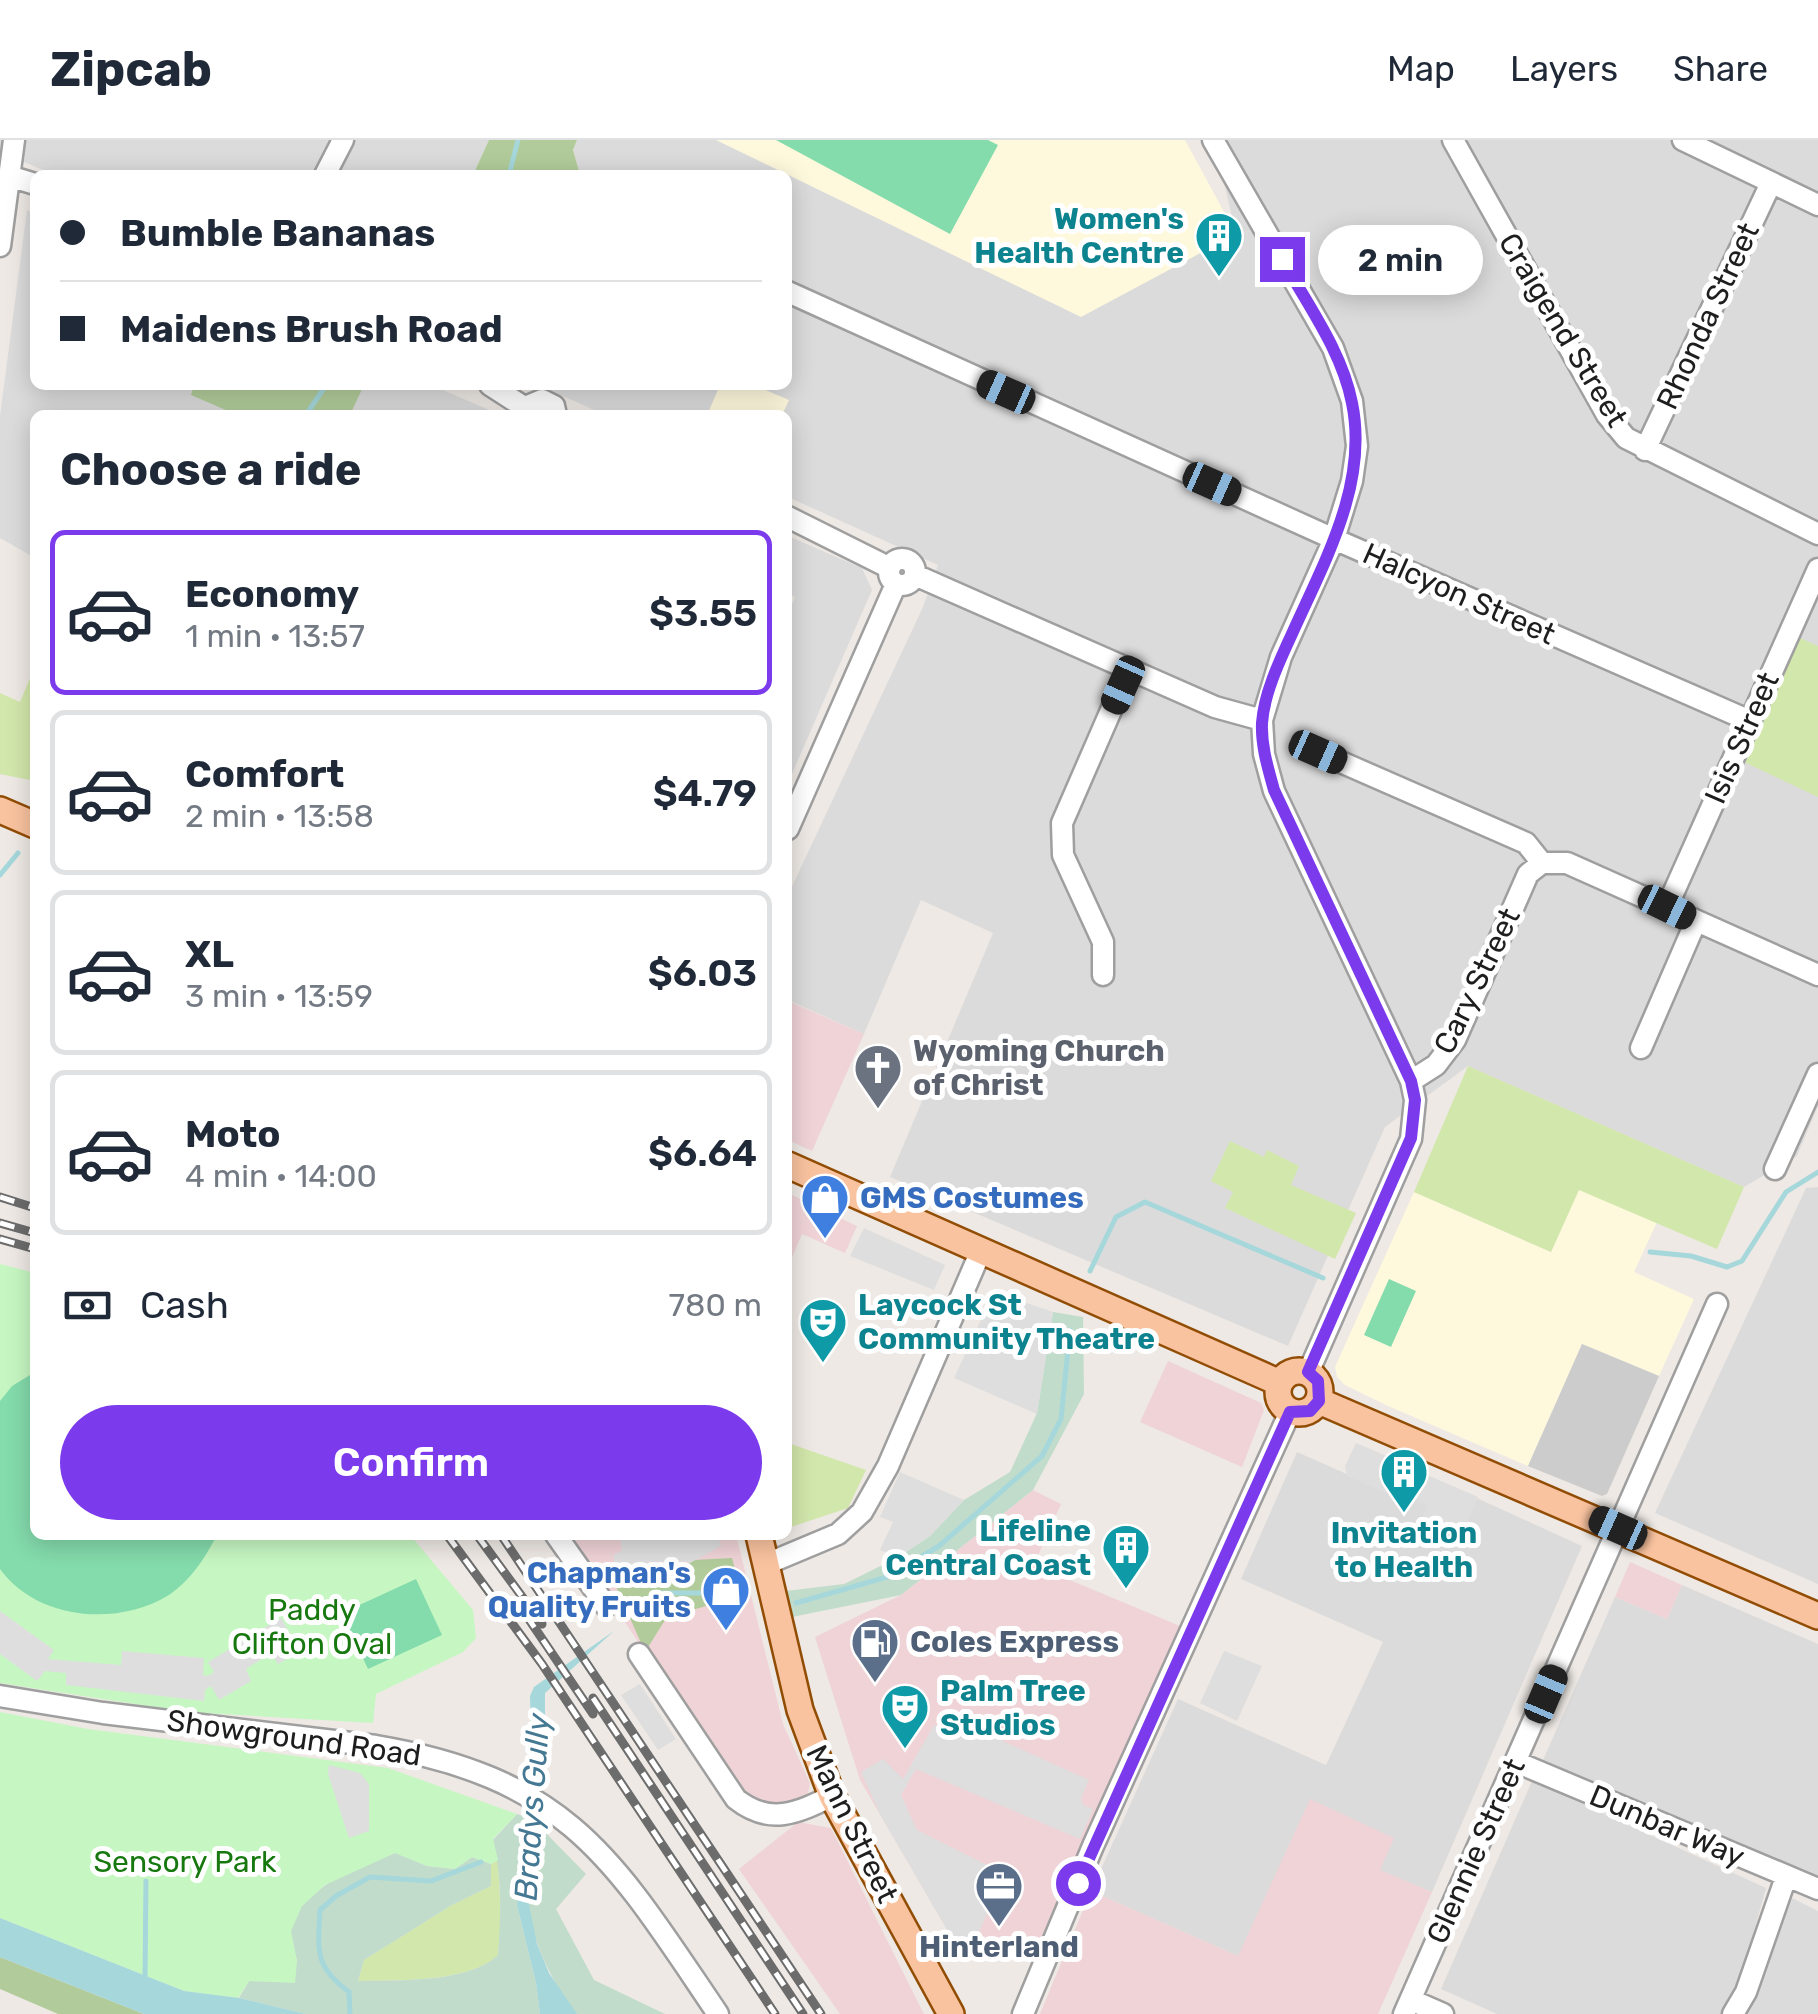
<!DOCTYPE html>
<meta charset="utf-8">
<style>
:root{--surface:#fff;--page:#f6f6f7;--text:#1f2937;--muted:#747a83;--line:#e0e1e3;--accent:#7c3aed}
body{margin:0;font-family:Rubik,sans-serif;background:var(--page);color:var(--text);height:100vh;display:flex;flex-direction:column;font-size:38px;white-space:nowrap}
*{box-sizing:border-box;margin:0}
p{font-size:32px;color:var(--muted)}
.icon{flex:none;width:55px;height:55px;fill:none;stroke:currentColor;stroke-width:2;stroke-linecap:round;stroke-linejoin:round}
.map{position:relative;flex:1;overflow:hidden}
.details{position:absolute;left:30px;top:270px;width:762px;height:1130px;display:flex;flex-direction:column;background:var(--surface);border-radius:15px;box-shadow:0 5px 25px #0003}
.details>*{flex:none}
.top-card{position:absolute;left:30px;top:30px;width:762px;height:220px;border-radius:15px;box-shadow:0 5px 25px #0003;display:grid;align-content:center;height:220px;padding:0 30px;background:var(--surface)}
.end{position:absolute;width:45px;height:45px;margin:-22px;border:12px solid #7c3aed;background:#fff;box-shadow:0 0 0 5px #fff}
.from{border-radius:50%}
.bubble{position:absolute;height:70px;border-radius:35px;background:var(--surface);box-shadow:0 5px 25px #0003;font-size:32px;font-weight:600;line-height:70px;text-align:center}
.car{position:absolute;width:30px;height:60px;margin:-30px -15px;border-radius:12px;box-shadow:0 0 8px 2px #0007;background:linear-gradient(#222 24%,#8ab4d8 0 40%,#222 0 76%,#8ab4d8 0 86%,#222 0)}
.top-card b{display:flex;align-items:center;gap:35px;height:95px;font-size:38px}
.top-card b+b{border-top:2px solid var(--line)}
.top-card i{width:25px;height:25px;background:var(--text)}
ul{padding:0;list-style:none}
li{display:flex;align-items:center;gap:30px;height:165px;margin:0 20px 15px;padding:0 10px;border:5px solid var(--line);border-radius:15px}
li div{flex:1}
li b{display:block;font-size:38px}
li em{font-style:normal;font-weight:600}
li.active{border-color:var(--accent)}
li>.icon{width:90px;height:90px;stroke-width:1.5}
h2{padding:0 30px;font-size:45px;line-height:120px}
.pay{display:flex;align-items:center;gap:25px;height:110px;padding:0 30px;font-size:38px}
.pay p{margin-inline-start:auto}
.action{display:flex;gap:20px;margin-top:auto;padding:20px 30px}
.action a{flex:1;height:115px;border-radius:60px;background:var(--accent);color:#fff;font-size:40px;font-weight:600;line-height:115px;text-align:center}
header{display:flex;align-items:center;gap:60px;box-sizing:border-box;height:140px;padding:0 50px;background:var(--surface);border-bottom:2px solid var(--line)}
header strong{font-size:48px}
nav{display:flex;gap:55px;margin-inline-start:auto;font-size:35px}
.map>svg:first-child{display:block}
.residential{fill:#dcdbdb}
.commercial{fill:#efd3d7}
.education{fill:#fef9dd}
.religious{fill:#ccc}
.grass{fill:#d2e7ab}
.forest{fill:#b1cc9a}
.wetland{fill:#c1dccb}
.park{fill:#c6f7c2}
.pitch{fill:#84dbac}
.parking{fill:#dedede}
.water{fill:#a5d7db}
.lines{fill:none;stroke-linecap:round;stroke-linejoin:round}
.stream{stroke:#a5d7db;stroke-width:5}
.minor-casing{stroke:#9f9f9f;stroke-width:25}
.major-casing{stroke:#924d05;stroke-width:30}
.minor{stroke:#fff;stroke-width:20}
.major{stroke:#f9c39f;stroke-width:25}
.rail-casing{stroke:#6c6c6c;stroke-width:9}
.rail{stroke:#fff;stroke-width:5;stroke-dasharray:15;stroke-linecap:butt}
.route{stroke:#7c3aed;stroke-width:12}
.labels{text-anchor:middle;stroke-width:10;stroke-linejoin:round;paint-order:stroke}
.culture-label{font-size:30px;font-weight:bold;fill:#0d838f;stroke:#fff;text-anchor:end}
.street-label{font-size:30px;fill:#1e1e1e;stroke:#fff}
.worship-label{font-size:30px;font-weight:bold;fill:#5b616d;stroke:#fff;text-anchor:start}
.shop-label{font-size:30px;font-weight:bold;fill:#366cbe;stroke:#fff;text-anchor:start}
.park-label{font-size:30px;fill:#17780f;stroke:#fff}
.service-label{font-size:30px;font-weight:bold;fill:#4e5e75;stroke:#fff;text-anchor:start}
.water-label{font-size:32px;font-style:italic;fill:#447893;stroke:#fff}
</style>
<header>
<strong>Zipcab</strong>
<nav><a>Map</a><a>Layers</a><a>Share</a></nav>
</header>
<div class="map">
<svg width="1818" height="1874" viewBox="0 0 1818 1874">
<rect width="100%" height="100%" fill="#eee9e4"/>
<path class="residential" d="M 0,0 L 489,0 L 473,35 L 55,35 L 0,12 Z
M 577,0 L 716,0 L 1236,94 L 1214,0 L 1818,0 L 1818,966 L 1797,1016 L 1744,1047 L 1468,926 L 1385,987 L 1288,1206 L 890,1037 L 993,793 L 921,760 L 864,894 L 788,860 L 788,755 L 923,467 L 938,425 L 788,357 L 788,275 L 605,275 L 539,245 L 788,245 L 788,35 L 573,35 L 579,31 L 573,10 Z
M 27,70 L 35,74 L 35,245 L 194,245 L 192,255 L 237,275 L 35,275 L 35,418 L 0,398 L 0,276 Z
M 364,245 L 431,245 L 501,275 L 350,275 Z
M 788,396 L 862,428 L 872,450 L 788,643 L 788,475 L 795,457 L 788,453 Z
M 1818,1047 L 1818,1444 L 1655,1373 L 1806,1048 Z
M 1297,1312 L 1392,1354 L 1411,1328 L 1582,1406 L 1432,1752 L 1379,1730 L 1393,1698 L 1238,1816 L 1091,1751 L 1178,1559 L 1326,1625 L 1383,1502 L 1241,1439 Z
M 1682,1445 L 1818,1504 L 1818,1740 L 1804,1729 L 1761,1716 L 1543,1620 L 1615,1457 L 1667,1479 Z
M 1532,1641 L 1766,1748 L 1742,1834 L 1722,1874 L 1497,1874 L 1441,1849 Z
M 1792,1758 L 1818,1771 L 1818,1874 L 1742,1874 Z"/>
<path class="commercial" d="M 788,861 L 864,894 L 812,1011 L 788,1000 Z
M 788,1053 L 857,1086 L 845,1113 L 802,1094 L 788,1127 Z
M 1168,1221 L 1261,1263 L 1264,1270 L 1242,1327 L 1140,1282 Z
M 1033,1350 L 1061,1364 L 1034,1425 L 1180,1486 L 1034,1818 L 963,1817 L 860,1640 L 815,1497 L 901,1455 Z
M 568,1395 L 736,1395 L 783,1584 L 810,1643 L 807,1659 L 787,1668 L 762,1666 L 739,1656 Z
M 1630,1422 L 1682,1445 L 1667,1479 L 1615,1457 Z
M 1310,1659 L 1394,1698 L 1380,1730 L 1432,1752 L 1378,1874 L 1040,1874 L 1091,1751 L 1238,1816 Z
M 798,1682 L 831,1688 L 924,1874 L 840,1874 L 739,1729 Z"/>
<path class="education" d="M 716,0 L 1185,0 L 1236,94 L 1081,177 Z
M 720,245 L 754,245 L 789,260 L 782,275 L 707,275 Z
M 1579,1049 L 1657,1082 L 1634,1132 L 1694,1159 L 1659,1236 L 1582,1204 L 1528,1326 L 1388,1266 L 1345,1245 L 1337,1237 L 1335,1227 L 1414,1052 L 1551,1112 Z"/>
<path class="religious" d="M 1582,1204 L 1659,1236 L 1607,1354 L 1602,1356 L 1528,1326 Z"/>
<path class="grass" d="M 1798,497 L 1818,506 L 1818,657 L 1744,622 Z
M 33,531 L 35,531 L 35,641 L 0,634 L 0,553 L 20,562 Z
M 1468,926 L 1744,1047 L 1717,1109 L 1579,1050 L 1551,1112 L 1414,1052 Z
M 1230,1001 L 1264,1017 L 1267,1010 L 1299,1026 L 1291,1045 L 1356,1073 L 1335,1119 L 1225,1068 L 1233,1052 L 1211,1041 Z
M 788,1303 L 866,1330 L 848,1368 L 788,1388 Z
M 498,1720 L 501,1781 L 498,1815 C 469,1843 397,1840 358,1841 L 364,1820 L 452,1765 L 491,1746 L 491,1724 Z"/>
<path class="forest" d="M 489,0 L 577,0 L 573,10 L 579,31 L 573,35 L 473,35 Z
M 194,245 L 364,245 L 350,275 L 237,275 L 191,255 Z
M 732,1418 L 742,1456 L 667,1477 L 645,1512 L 614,1442 L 672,1434 L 694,1420 Z
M 0,1817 L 144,1874 L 58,1874 L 0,1849 Z"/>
<path class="wetland" d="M 1053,1172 L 1083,1177 L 1084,1254 L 1033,1350 L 901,1455 L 792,1477 L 786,1451 L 844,1444 L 897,1418 L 930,1396 L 964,1360 L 1010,1332 L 1037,1273 Z
M 517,1674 L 527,1677 L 517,1765 L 536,1843 L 540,1874 L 306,1874 L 239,1858 L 249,1841 L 297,1821 C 295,1812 290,1799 291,1790 C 297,1750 362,1724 396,1713 L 427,1726 L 455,1729 L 472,1717 L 491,1724 L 491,1746 L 452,1765 L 364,1820 L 358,1841 C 398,1840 469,1843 498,1815 C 501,1776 502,1737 493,1700 Z
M 536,1683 L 586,1734 L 556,1769 L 594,1840 L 665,1874 L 577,1874 L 572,1870 C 551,1837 531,1802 528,1761 C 526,1736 533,1708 536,1683 Z"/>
<path class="park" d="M 0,1124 L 35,1133 L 35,1395 L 410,1395 L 473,1470 L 476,1498 L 463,1512 L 376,1554 L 373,1583 L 186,1572 L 0,1543 Z
M 0,1572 L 88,1589 L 388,1628 L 517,1674 L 493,1699 L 498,1720 L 491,1724 L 472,1717 L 455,1729 L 427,1726 L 395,1713 L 325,1745 L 302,1766 L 291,1791 L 297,1821 L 295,1843 L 249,1841 L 238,1858 L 184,1851 L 0,1778 Z"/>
<path class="pitch" d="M 776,0 L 988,0 L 998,5 L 950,94 Z
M 1389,1139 L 1416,1151 L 1391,1207 L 1364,1195 Z
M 35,1232 L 35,1395 L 217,1395 C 205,1418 191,1440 169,1455 C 117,1487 37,1480 0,1429 L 0,1261 L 12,1246 Z
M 416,1439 L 442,1495 L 368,1529 L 342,1473 Z"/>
<path class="parking" d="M 864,1088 L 945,1125 L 934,1150 L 850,1116 Z
M 994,1152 L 1053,1172 L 1037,1274 L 954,1238 Z
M 1356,1303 L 1403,1323 L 1394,1347 L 1385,1352 L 1347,1336 L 1345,1326 Z
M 1411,1328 L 1478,1357 L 1463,1394 L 1423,1376 L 1427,1365 L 1400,1352 Z
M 900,1332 L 964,1360 L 930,1396 L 897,1418 L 880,1410 L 893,1382 L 880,1377 Z
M 627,1395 L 717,1395 L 721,1406 L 670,1434 L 614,1442 L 614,1415 L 622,1410 L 620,1399 Z
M 0,1471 L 54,1510 L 48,1519 L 121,1525 L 122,1511 L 204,1518 L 203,1535 L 208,1536 L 214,1532 L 208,1522 L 243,1501 L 249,1511 L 252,1508 L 247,1498 L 281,1478 L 300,1511 L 278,1524 L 271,1513 L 246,1529 L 251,1541 L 219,1560 L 211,1546 L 205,1550 L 204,1561 L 66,1545 L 66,1533 L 45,1531 L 37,1541 L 0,1514 Z
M 1224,1511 L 1262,1526 L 1237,1581 L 1200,1563 Z
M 640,1544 L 676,1599 L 658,1610 L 621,1555 Z
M 963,1583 L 1089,1640 L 1081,1658 L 1083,1665 L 1093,1669 L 1080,1699 L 916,1629 L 901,1655 L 917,1690 L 999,1731 L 1002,1736 L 980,1790 L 963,1817 L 881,1676 L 861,1632 L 883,1619 L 903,1639 L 934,1585 L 957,1596 Z
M 329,1625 L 360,1633 L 369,1644 L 369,1691 L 349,1698 L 328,1634 Z"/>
<path class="water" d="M 614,1491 L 545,1553 L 545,1608 L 528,1760 L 537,1804 L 549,1833 L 577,1874 L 540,1874 L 536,1843 L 517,1765 L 532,1630 L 530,1556 L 534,1547 Z
M 0,1778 L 184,1851 L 239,1858 L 306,1874 L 144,1874 L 0,1817 Z"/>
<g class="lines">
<path class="stream" d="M 509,35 L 518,0
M 306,275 L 326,245
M 0,735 L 18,713
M 1650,1112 L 1691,1116 L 1727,1127 L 1742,1121 L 1786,1052 L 1818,1032
M 1090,1131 L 1116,1077 L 1145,1062 L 1323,1138
M 796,1463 L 887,1437 L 939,1406 L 1042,1316 L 1061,1279 L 1070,1190
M 634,1470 L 660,1453 L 739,1453
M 145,1838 L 146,1741
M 350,1874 L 349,1852 C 314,1826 318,1811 320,1770 L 336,1756 L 370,1737 L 431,1741 L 481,1722"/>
<g class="minor-casing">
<path id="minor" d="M 1213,0 L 1333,208 L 1352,261 L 1357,306 L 1352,341 L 1334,399 L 1281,517 L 1262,580 L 1264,614 L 1274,651 L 1411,941 L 1415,960 L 1411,999 L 1308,1233
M 1453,0 L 1607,275 L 1626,298 L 1818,394
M 1683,0 L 1818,65
M 325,35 L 343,0
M 9,36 L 35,44
M 0,106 L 14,0
M 788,152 L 1334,399 L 1750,581
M 490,245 L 527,269
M 526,275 L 530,265 L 542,260 L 554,266 L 556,275
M 1645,310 L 1771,43
M 788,377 L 890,428
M889 432a13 13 0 1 1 26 0a13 13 0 1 1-26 0Z
M 915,435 L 1215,567 L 1262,580
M 1318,612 L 1526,703 L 1542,723
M 788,689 L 896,444
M 1667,767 L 1818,429
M 1103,835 L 1103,802 L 1063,715 L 1062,683 L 1129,529
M 1641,908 L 1696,781
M 1411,941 L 1436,925 L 1455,900 L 1528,734 L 1542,723 L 1567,723 L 1818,835
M 1775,1029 L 1818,934
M 556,1395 L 606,1466
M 764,1425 L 838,1394 L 862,1372 L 888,1326 L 980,1113
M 639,1514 L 736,1659 C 770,1686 797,1673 832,1656
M 0,1556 L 103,1573 L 376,1606 C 571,1639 615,1722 718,1874
M 1516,1622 L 1818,1749
M 1411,1860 L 1443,1874
M 1023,1874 L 1093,1706 L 1290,1272
M 1404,1874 L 1717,1164
M 1733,1874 L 1746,1852 L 1786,1737"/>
</g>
<g class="major-casing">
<path id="major" d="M 0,670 L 35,685
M 788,1025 L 1280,1243
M1278 1252a21 21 0 1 1 42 0a21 21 0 1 1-42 0Z
M 1319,1261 L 1818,1476
M 759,1395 L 800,1570 L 832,1656 L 951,1874"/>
</g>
<use href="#minor" class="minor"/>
<use href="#major" class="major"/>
<g class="rail-casing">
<path id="rail" d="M 0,1057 L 35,1068
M 0,1083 L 35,1093
M 0,1099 L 35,1109
M 447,1395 L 542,1524 L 775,1874
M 477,1395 L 542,1484
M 501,1395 L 821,1874
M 526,1475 L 593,1574
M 593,1558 L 803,1874"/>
</g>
<use href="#rail" class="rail"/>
</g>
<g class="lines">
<path class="route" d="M 1078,1743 L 1290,1272 L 1310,1271 L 1319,1261 L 1318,1241 L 1308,1232 L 1411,998 L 1415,960 L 1411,941 L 1274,650 C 1268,628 1261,606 1262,583 C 1264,554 1279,522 1291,496 C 1323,424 1369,345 1352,263 C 1342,211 1307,164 1282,119"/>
</g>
<defs>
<g id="building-pin" transform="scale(2.5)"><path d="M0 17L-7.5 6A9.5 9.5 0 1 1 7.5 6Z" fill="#0f9aa8" stroke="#fff"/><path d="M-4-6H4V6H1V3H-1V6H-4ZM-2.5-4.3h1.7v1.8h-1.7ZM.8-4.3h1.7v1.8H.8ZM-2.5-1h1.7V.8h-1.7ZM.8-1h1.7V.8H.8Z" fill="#fff"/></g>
<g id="church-pin" transform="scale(2.5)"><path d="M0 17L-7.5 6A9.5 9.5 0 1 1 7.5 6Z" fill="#6b7280" stroke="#fff"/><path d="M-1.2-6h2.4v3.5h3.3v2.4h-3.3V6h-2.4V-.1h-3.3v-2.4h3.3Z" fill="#fff"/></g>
<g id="shop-pin" transform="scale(2.5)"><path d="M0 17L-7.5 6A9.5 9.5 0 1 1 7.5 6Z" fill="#3f7fe0" stroke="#fff"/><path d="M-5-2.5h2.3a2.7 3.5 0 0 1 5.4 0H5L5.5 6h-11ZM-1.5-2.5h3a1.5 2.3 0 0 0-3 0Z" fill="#fff"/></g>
<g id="theatre-pin" transform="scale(2.5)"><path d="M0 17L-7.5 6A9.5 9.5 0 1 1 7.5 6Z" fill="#0f9aa8" stroke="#fff"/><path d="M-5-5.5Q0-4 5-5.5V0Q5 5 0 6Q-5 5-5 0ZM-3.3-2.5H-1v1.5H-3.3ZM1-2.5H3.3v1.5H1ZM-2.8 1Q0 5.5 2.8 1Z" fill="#fff"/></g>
<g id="fuel-pin" transform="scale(2.5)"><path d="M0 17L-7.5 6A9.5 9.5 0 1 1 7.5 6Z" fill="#5c6f8a" stroke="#fff"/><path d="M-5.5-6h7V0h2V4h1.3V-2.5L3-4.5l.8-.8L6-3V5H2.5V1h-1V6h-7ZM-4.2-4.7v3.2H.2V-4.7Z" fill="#fff"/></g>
<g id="office-pin" transform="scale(2.5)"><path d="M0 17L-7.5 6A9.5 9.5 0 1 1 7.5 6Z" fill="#5c6f8a" stroke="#fff"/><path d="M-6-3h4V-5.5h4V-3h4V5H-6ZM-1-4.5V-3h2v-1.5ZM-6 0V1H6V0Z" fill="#fff"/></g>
</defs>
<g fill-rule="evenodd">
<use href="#building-pin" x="1219" y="96"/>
<use href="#church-pin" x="878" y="928"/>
<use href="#shop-pin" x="825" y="1058"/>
<use href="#theatre-pin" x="823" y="1182"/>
<use href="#building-pin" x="1404" y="1332"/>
<use href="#building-pin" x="1126" y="1408"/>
<use href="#shop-pin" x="726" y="1450"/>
<use href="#fuel-pin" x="875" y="1502"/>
<use href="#theatre-pin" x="905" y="1568"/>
<use href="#office-pin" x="999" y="1746"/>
</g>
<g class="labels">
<g class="culture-label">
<text x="1184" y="89">Women's<tspan x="1184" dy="34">Health Centre</tspan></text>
<text x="858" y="1175" text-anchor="start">Laycock St<tspan x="858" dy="34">Community Theatre</tspan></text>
<text x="1091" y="1401">Lifeline<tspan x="1091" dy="34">Central Coast</tspan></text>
<text x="1404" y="1403" text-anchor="middle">Invitation<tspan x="1404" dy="34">to Health</tspan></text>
<text x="940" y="1561" text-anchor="start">Palm Tree<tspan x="940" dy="34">Studios</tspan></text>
</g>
<g class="street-label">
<text transform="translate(1708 176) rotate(-65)" y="10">Rhonda Street</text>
<text transform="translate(1563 190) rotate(59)" y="10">Craigend Street</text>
<text transform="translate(1459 454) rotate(24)" y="10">Halcyon Street</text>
<text transform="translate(1742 598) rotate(-66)" y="10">Isis Street</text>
<text transform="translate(1477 841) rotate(-64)" y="10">Cary Street</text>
<text transform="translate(294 1598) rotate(8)" y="10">Showground Road</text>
<text transform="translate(852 1684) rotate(64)" y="10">Mann Street</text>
<text transform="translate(1667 1686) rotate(23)" y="10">Dunbar Way</text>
<text transform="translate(1476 1711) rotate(-66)" y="10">Glennie Street</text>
</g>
<g class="worship-label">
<text x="913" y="921">Wyoming Church<tspan x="913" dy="34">of Christ</tspan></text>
</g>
<g class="shop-label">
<text x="860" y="1068">GMS Costumes</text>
<text x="691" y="1443" text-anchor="end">Chapman's<tspan x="691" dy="34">Quality Fruits</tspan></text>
</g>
<g class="park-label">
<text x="312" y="1480">Paddy<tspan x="312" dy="34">Clifton Oval</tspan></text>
<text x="185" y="1732">Sensory Park</text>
</g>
<g class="service-label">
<text x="910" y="1512">Coles Express</text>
<text x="999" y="1817" text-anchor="middle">Hinterland</text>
</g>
<g class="water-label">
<text transform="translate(532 1667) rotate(-86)" y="11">Bradys Gully</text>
</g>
</g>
</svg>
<i class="end from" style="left:1078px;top:1743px"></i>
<i class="end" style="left:1282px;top:119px"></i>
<div class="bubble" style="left:1318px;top:85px;width:165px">2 min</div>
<i class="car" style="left:1006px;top:252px;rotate:294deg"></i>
<i class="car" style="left:1212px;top:344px;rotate:114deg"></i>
<i class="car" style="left:1123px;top:545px;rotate:204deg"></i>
<i class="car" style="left:1318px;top:612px;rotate:114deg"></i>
<i class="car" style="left:1667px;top:767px;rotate:116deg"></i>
<i class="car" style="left:1618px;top:1388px;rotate:294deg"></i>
<i class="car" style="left:1546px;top:1554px;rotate:23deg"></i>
<div class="top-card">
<b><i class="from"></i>Bumble Bananas</b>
<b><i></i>Maidens Brush Road</b>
</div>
<section class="details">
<h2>Choose a ride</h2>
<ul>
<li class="active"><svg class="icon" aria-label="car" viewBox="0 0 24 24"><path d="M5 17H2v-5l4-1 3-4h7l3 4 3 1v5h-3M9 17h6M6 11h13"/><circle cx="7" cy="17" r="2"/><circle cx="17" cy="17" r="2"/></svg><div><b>Economy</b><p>1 min · 13:57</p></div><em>$3.55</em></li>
<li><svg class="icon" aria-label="car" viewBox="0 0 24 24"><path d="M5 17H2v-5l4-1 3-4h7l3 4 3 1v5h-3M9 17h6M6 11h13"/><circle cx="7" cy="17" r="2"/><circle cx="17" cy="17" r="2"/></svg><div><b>Comfort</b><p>2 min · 13:58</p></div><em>$4.79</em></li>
<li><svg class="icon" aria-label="car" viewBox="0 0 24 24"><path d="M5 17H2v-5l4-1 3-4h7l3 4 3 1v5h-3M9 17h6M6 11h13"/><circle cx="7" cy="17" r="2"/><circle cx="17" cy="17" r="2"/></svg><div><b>XL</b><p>3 min · 13:59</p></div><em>$6.03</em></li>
<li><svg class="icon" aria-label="car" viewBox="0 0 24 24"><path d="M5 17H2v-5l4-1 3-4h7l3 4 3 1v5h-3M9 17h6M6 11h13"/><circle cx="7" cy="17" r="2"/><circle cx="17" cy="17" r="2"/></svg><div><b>Moto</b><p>4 min · 14:00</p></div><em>$6.64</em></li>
</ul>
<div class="pay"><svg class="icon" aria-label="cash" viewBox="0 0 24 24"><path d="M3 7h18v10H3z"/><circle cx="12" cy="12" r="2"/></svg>Cash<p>780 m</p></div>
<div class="action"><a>Confirm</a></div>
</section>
</div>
